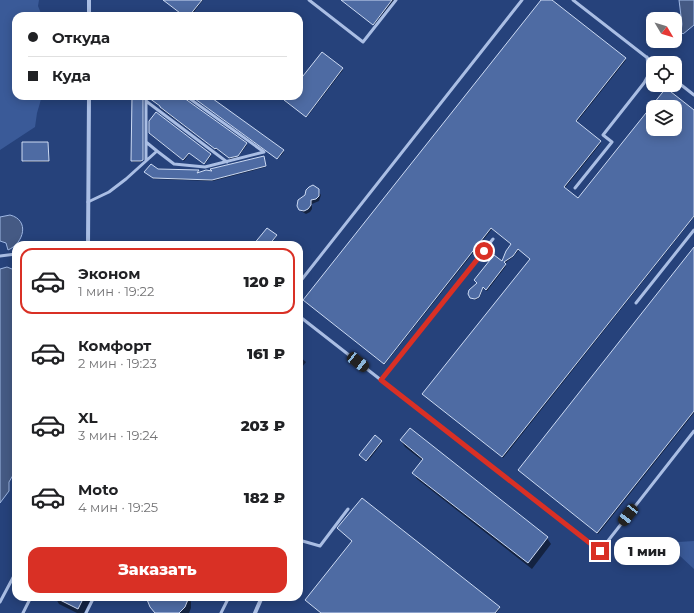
<!DOCTYPE html>
<html lang="ru">
<meta charset="utf-8">
<style>
:root{--surface:#fff;--page:#f2f2f2;--text:#202124;--muted:#757577;--line:#e0e0e0;--accent:#d93025}
body{margin:0;font-family:Montserrat,sans-serif;background:var(--page);color:var(--text);height:100vh;display:flex;flex-direction:column;font-size:15px;white-space:nowrap}
*{box-sizing:border-box;margin:0}
p{font-size:13px;color:var(--muted)}
.icon{flex:none;width:22px;height:22px;fill:none;stroke:currentColor;stroke-width:2;stroke-linecap:round;stroke-linejoin:round}
.map{position:relative;flex:1;overflow:hidden}
.side{position:absolute;left:12px;top:241px;width:291px;height:360px;display:flex;flex-direction:column;background:var(--surface);border-radius:12px;box-shadow:0 2px 10px #0003}
.side>*{flex:none}
.hud{position:absolute;left:12px;top:12px;width:291px;height:88px;border-radius:12px;box-shadow:0 2px 10px #0003;display:grid;align-content:center;height:88px;padding:0 16px;background:var(--surface)}
.needle{width:26px;rotate:128deg}
.tools{position:absolute;left:646px;top:12px;display:grid;gap:8px}
.tools a{display:grid;place-items:center;width:36px;height:36px;border-radius:8px;background:var(--surface);box-shadow:0 2px 10px #0003;font-size:20px}
.end{position:absolute;width:18px;height:18px;margin:-9px;border:5px solid #d93025;background:#fff;box-shadow:0 0 0 2px #fff}
.from{border-radius:50%}
.bubble{position:absolute;height:28px;border-radius:12px;background:var(--surface);box-shadow:0 2px 10px #0003;font-size:13px;font-weight:800;line-height:28px;text-align:center}
.car{position:absolute;width:12px;height:24px;margin:-12px -6px;border-radius:5px;box-shadow:0 0 3px 1px #0007;background:linear-gradient(#222 24%,#8ab4d8 0 40%,#222 0 76%,#8ab4d8 0 86%,#222 0)}
.hud b{display:flex;align-items:center;gap:14px;height:38px;font-size:15px}
.hud b+b{border-top:1px solid var(--line)}
.hud i{width:10px;height:10px;background:var(--text)}
ul{padding:7px 0 0;list-style:none}
li{display:flex;align-items:center;gap:12px;height:66px;margin:0 8px 6px;padding:0 8px;border:2px solid transparent;border-radius:12px}
li div{flex:1}
li b{display:block;font-size:15px}
li em{font-style:normal;font-weight:800}
li.on{border-color:var(--accent)}
li>.icon{width:36px;height:36px;stroke-width:1.5}
.cta{display:flex;gap:8px;margin-top:auto;padding:8px 16px}
.cta a{flex:1;height:46px;border-radius:12px;background:var(--accent);color:#fff;font-size:16px;font-weight:800;line-height:46px;text-align:center}
.map>svg:first-child{display:block}
.green{fill:#3a5a98}
.water{fill:#455a84;stroke:#9eb7e4}
.shadow{fill:#0007;fill-rule:evenodd}
.building{fill:#4e6ba3;stroke:#ccdaf3;fill-rule:evenodd}
.lines{fill:none;stroke-linecap:round;stroke-linejoin:round}
.lane{stroke:#aabee4;stroke-width:3}
.street{stroke:#aabee4;stroke-width:4}
.route{stroke:#d93025;stroke-width:5}
</style>
<div class="map">
<svg width="694" height="613" viewBox="0 0 694 613">
<rect width="100%" height="100%" fill="#26427b"/>
<path class="green" d="M 0,0 L 39,0 L 38,6 L 42,16 L 16,16 L 16,96 L 42,96 L 37,113 L 35,127 L 0,150 Z
M 694,541 L 694,569 L 680,556 L 678,542 Z"/>
<path class="water" d="M 679,0 L 694,0 L 694,25 L 683,34 L 681,32 L 682,24 Z
M 10,215 C 30,220 24,243 8,250 L 6,243 L 0,241 L 0,217 Z
M 7,267 L 12,269 L 14,268 L 16,269 L 16,470 L 9,482 L 9,491 L 0,503 L 0,269 Z"/>
<path class="shadow" d="M 163,0 L 203,0 L 191,16 L 184,16 Z
M 341,0 L 394,0 L 374,25 Z
M 542,0 L 551,0 L 626,60 L 576,123 L 601,143 L 564,189 L 578,200 L 666,89 L 694,112 L 694,217 L 503,458 L 424,395 L 531,259 L 519,250 L 513,257 L 504,264 L 506,266 L 487,291 L 483,288 L 480,297 L 476,300 L 471,297 L 478,283 L 475,280 L 503,263 L 512,245 L 492,229 L 385,364 L 305,301 ZM 653,107 L 675,107 L 675,129 L 653,129 Z
M 322,53 L 343,70 L 307,117 L 286,102 L 289,96 L 299,96 L 299,83 Z
M 133,96 L 143,96 L 142,162 L 133,162 L 132,161 Z
M 150,96 L 184,96 L 183,98 L 247,145 L 238,157 L 230,159 L 217,149 L 216,150 L 161,109 L 161,107 L 151,99 Z
M 191,96 L 207,96 L 284,152 L 278,159 Z
M 156,114 L 211,155 L 211,156 L 205,164 L 190,153 L 184,161 L 151,135 L 150,133 Z
M 48,143 L 49,162 L 24,162 L 23,161 Z
M 264,158 L 266,167 L 213,181 L 154,179 L 146,173 L 157,170 L 198,171 L 199,173 L 213,172 Z
M 315,187 L 321,195 L 319,201 L 312,204 L 312,209 L 310,212 L 306,214 L 301,211 L 299,208 L 306,196 Z
M 276,236 L 276,237 L 270,245 L 255,245 Z
M 694,249 L 694,413 L 598,534 L 519,470 Z
M 299,356 L 306,362 L 299,371 Z
M 410,429 L 547,538 L 551,544 L 532,569 L 417,479 L 414,473 L 423,461 L 405,447 L 401,441 Z
M 375,437 L 382,443 L 368,461 L 361,456 Z
M 338,529 L 499,608 L 500,609 L 496,613 L 321,613 L 306,601 L 353,541 Z
M 55,597 L 92,597 L 84,613 L 77,613 L 59,604 Z
M 149,597 L 189,597 L 191,602 L 191,608 L 189,613 L 155,613 L 151,607 Z"/>
<path class="building" d="M 163,0 L 202,0 L 189,16 L 184,16 Z
M 341,0 L 392,0 L 373,25 Z
M 541,0 L 552,0 L 626,58 L 576,121 L 601,141 L 564,187 L 578,198 L 666,88 L 694,110 L 694,216 L 502,457 L 422,394 L 530,259 L 518,249 L 513,256 L 504,262 L 506,264 L 486,290 L 483,287 L 479,297 L 475,299 L 470,298 L 468,294 L 469,290 L 477,283 L 474,280 L 494,255 L 502,261 L 506,251 L 511,244 L 491,228 L 384,364 L 303,300 ZM 653,107 L 675,107 L 675,129 L 653,129 Z
M 322,52 L 343,68 L 306,117 L 284,100 L 288,96 L 299,96 L 299,81 Z
M 132,96 L 143,96 L 143,160 L 141,161 L 131,161 Z
M 149,96 L 183,96 L 184,98 L 247,143 L 238,156 L 229,158 L 216,148 L 215,149 L 160,107 L 160,106 L 149,98 Z
M 191,96 L 209,96 L 284,150 L 277,159 Z
M 156,112 L 211,154 L 204,164 L 189,153 L 183,160 L 149,133 L 149,121 Z
M 22,142 L 48,142 L 49,161 L 22,161 Z
M 264,156 L 266,166 L 212,180 L 153,178 L 144,172 L 151,164 L 158,169 L 199,170 L 197,173 L 206,170 L 212,171 L 210,169 Z
M 313,185 L 319,189 L 319,196 L 316,199 L 311,200 L 311,205 L 308,209 L 304,211 L 299,210 L 297,206 L 298,200 L 305,195 L 306,190 L 309,187 Z
M 267,228 L 277,235 L 269,245 L 253,245 Z
M 694,247 L 694,411 L 597,533 L 518,470 Z
M 410,428 L 548,537 L 528,563 L 412,473 L 423,459 L 400,440 Z
M 375,435 L 382,441 L 366,461 L 359,455 Z
M 362,498 L 500,607 L 495,613 L 321,613 L 305,600 L 352,541 L 337,528 Z
M 54,597 L 84,597 L 78,609 Z
M 146,597 L 189,597 L 185,607 L 179,613 L 155,613 L 150,607 Z"/>
<g class="lines">
<path class="lane" d="M 309,0 L 363,42 L 396,0
M 573,0 L 654,63
M 675,80 L 694,95
M 146,101 L 227,162
M 146,142 L 157,151
M 146,160 L 146,96
M 575,188 L 612,142 L 603,135 L 644,83 L 649,74 L 647,57
M 88,202 L 109,192 L 126,179 L 157,151 L 174,164 L 205,167 L 264,152 L 186,96
M 0,256 L 16,254
M 299,283 L 522,0
M 636,303 L 694,230
M 299,316 L 600,551 L 694,431
M 381,380 L 493,239
M 299,540 L 320,546 L 348,509
M 0,602 L 16,572
M 23,613 L 31,597
M 86,613 L 94,597
M 221,613 L 229,597"/>
<path class="street" d="M 89,16 L 89,0
M 88,245 L 89,96
M 255,613 L 262,597"/>
</g>
<g class="lines">
<path class="route" d="M 484,251 L 381,380 L 600,551"/>
</g>
</svg>
<div class="tools">
<a><svg class="needle" viewBox="-14 -14 28 28"><path d="M0-13l5 13h-10z" fill="#e53935"/><path d="M0 13l5-13h-10z" fill="#757577"/></svg></a>
<a><svg class="icon" aria-label="locate" viewBox="0 0 24 24"><circle cx="12" cy="12" r="6"/><path d="M12 2v4M12 18v4M2 12h4M18 12h4"/></svg></a>
<a><svg class="icon" aria-label="layers" viewBox="0 0 24 24"><path d="M12 4l9 5-9 5-9-5zM3 14l9 5 9-5"/></svg></a>
</div>
<i class="end from" style="left:484px;top:251px"></i>
<i class="end" style="left:600px;top:551px"></i>
<div class="bubble" style="left:614px;top:537px;width:66px">1 мин</div>
<i class="car" style="left:358px;top:362px;rotate:128deg"></i>
<i class="car" style="left:628px;top:515px;rotate:218deg"></i>
<div class="hud">
<b><i class="from"></i>Откуда</b>
<b><i></i>Куда</b>
</div>
<section class="side">
<ul>
<li class="on"><svg class="icon" aria-label="car" viewBox="0 0 24 24"><path d="M5 17H2v-5l4-1 3-4h7l3 4 3 1v5h-3M9 17h6M6 11h13"/><circle cx="7" cy="17" r="2"/><circle cx="17" cy="17" r="2"/></svg><div><b>Эконом</b><p>1 мин · 19:22</p></div><em>120 ₽</em></li>
<li><svg class="icon" aria-label="car" viewBox="0 0 24 24"><path d="M5 17H2v-5l4-1 3-4h7l3 4 3 1v5h-3M9 17h6M6 11h13"/><circle cx="7" cy="17" r="2"/><circle cx="17" cy="17" r="2"/></svg><div><b>Комфорт</b><p>2 мин · 19:23</p></div><em>161 ₽</em></li>
<li><svg class="icon" aria-label="car" viewBox="0 0 24 24"><path d="M5 17H2v-5l4-1 3-4h7l3 4 3 1v5h-3M9 17h6M6 11h13"/><circle cx="7" cy="17" r="2"/><circle cx="17" cy="17" r="2"/></svg><div><b>XL</b><p>3 мин · 19:24</p></div><em>203 ₽</em></li>
<li><svg class="icon" aria-label="car" viewBox="0 0 24 24"><path d="M5 17H2v-5l4-1 3-4h7l3 4 3 1v5h-3M9 17h6M6 11h13"/><circle cx="7" cy="17" r="2"/><circle cx="17" cy="17" r="2"/></svg><div><b>Moto</b><p>4 мин · 19:25</p></div><em>182 ₽</em></li>
</ul>
<div class="cta"><a>Заказать</a></div>
</section>
</div>
